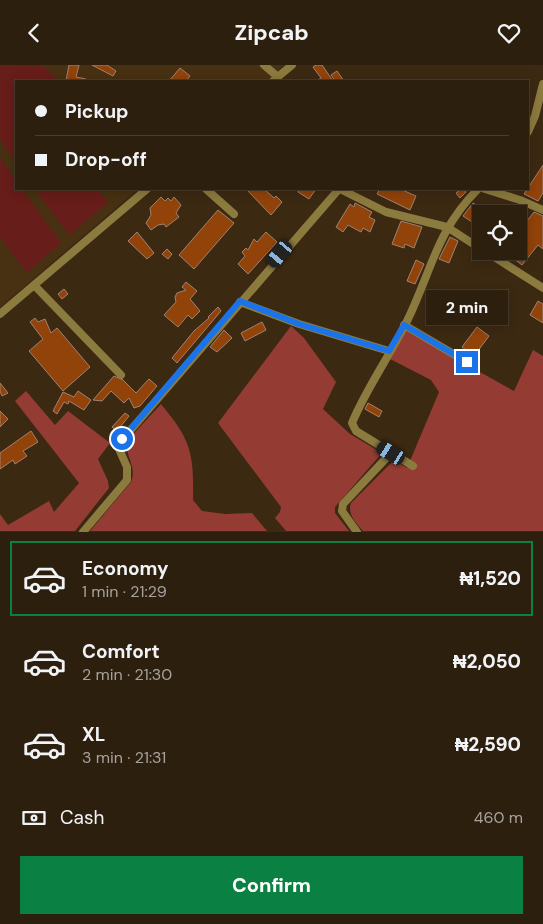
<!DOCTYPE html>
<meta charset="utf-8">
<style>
:root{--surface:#2d1f0e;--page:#392c1c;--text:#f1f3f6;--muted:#a7a29e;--line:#483d2e;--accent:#0b8043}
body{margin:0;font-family:"DM Sans",sans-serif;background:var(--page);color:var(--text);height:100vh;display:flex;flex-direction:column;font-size:19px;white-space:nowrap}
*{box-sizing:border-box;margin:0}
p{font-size:16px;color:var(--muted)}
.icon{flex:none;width:28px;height:28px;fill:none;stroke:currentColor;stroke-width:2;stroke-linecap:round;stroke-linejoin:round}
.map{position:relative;height:467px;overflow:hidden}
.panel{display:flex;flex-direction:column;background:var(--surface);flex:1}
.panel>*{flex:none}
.hud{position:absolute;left:15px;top:15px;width:514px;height:110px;border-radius:0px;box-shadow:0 2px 12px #0003,0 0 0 1px var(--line);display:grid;align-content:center;height:110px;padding:0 20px;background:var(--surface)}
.buttons{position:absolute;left:472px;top:140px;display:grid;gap:10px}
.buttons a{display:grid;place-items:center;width:55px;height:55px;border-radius:0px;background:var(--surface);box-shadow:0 2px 12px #0003,0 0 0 1px var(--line);font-size:25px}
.end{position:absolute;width:22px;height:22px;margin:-11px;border:6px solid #1a73e8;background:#fff;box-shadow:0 0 0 2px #fff}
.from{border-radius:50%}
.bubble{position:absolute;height:35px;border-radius:0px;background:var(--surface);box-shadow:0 2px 12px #0003,0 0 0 1px var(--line);font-size:16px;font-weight:800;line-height:35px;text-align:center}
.car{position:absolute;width:15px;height:30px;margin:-15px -8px;border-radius:6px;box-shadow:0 0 4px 1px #0007;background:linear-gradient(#222 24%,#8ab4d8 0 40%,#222 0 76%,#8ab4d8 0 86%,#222 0)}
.hud b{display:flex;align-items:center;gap:18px;height:48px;font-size:19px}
.hud b+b{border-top:1px solid var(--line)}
.hud i{width:12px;height:12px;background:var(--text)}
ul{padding:9px 0 0;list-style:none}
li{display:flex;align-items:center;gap:15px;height:75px;margin:0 10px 8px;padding:0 10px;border:2px solid transparent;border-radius:0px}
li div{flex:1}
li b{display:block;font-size:19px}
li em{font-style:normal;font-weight:800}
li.on{border-color:var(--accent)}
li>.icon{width:45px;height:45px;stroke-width:1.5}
.pay{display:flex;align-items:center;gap:12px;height:55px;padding:0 20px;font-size:19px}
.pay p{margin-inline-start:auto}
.primary-button{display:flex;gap:10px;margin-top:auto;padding:10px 20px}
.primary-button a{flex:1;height:58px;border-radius:0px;background:var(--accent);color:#fff;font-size:20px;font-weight:800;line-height:58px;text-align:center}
header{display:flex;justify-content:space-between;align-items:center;height:65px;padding:0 20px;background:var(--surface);font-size:22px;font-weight:800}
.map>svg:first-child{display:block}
.built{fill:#483112}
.green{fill:#671d19}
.forest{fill:#943b33}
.building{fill:#91430a;stroke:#a18271}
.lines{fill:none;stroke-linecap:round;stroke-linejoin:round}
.minor{stroke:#8c7b3f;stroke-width:8}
.route{stroke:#1a73e8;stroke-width:6}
</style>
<header><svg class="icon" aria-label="back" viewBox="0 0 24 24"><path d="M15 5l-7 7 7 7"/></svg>Zipcab<svg class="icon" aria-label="heart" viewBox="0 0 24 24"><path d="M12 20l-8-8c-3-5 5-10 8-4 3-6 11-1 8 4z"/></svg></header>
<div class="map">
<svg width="543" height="467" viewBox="0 0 543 467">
<rect width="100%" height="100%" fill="#3c2912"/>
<path class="built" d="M 0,0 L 284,0 L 266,16 L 16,16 L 16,124 L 138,124 L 0,242 Z"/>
<path class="green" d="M 0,0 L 42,0 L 59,16 L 16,16 L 16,97 L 0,74 Z
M 0,93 L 16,115 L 16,124 L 22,124 L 61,178 L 27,208 L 0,172 Z
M 35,124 L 96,124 L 108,137 L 69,170 Z"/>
<path class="forest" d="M 291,261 L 304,273 L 336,317 L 323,344 L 350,369 L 382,388 L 335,442 L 335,448 L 349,466 L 286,466 L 275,453 L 280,447 L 281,442 L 218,358 Z
M 406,266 L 514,326 L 533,285 L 543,291 L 543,466 L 363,466 C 356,458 347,449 351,438 L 394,395 L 407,403 L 439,327 L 431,315 L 390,294 Z
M 26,326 L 55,360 L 68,346 L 110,378 L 98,394 L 108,416 L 109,423 L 75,466 L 0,466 L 0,449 L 8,460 L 49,436 L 54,447 L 79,418 L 15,336 Z
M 161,339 C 191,375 194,388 193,435 L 202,446 L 225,449 L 252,448 L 267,466 L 90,466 L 131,417 C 137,402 126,392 126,377 Z"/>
<path class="building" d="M 69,0 L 79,0 L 76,12 L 86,14 L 85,16 L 66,16 Z
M 92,0 L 107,0 L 116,6 L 113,11 Z
M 316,0 L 322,0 L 333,16 L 316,16 L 321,13 L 313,2 Z
M 180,3 L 190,11 L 186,16 L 169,16 Z
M 337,6 L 344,16 L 335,16 L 331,10 Z
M 543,100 L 543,128 L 538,136 L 524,129 Z
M 246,124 L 264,124 L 274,133 L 276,131 L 282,137 L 271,150 Z
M 299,124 L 316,124 L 309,134 L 298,127 Z
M 380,124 L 400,124 L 416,131 L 410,145 L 377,129 Z
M 461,124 L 464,124 L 466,127 L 460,133 L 456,128 Z
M 161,132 L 165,136 L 168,133 L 171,136 L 174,132 L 181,140 L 176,148 L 179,152 L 166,162 L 164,159 L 158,160 L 151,165 L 146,158 L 151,150 L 150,143 Z
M 355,138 L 372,147 L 369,152 L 375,155 L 370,167 L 363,163 L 361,167 L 348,160 L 343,167 L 336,162 L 350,139 L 354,142 Z
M 473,138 L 489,149 L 481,149 L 481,163 L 463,151 Z
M 500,141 L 510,149 L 495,149 Z
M 218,145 L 234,158 L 194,204 L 179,190 Z
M 534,147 L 543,151 L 543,184 L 538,180 L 522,200 L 504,186 L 519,186 L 519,166 Z
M 401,156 L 422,162 L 414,183 L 405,179 L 404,183 L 392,179 Z
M 137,167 L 154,188 L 147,194 L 128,176 Z
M 266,167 L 277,177 L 248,209 L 238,199 L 245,191 L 242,187 L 246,183 L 248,185 L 254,174 L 257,177 Z
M 450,172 L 458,176 L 449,198 L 439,194 Z
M 167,184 L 172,189 L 168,194 L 162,189 Z
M 416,195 L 424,199 L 415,219 L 407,216 Z
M 186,217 L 197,226 L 190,234 L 200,246 L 192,254 L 188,250 L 178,262 L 164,250 L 176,237 L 175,232 L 177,228 L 186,225 L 182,222 Z
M 64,224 L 68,229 L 62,234 L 58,229 Z
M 538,236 L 543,239 L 543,258 L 530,250 Z
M 218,242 L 221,246 L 177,298 L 172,293 L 194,266 L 209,253 L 208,252 Z
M 35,253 L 38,257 L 45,254 L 51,268 L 57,263 L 90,302 L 63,326 L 29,286 L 43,274 L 30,257 Z
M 262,257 L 266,265 L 245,276 L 241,268 Z
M 477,262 L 489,271 L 474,291 L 462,282 Z
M 224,265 L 232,273 L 217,287 L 210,282 Z
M 114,311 L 123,315 L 136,328 L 149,314 L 157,321 L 140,341 L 134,343 L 129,333 L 124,338 L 111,326 L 102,336 L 93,335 Z
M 0,318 L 8,328 L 2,331 L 0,326 Z
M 78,326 L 91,335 L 84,345 L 69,336 L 68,339 L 64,337 L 57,349 L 53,346 L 63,327 L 74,332 Z
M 368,338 L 382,346 L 379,352 L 365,344 Z
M 0,346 L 8,354 L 0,362 Z
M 125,348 L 129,351 L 117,366 L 112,362 Z
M 31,366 L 38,377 L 23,386 L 27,391 L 15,399 L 13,395 L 0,404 L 0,388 Z"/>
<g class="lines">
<path class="minor" d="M 264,0 L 278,12
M 273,16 L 292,0
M 528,67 L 535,51 L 543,19
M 206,124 L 234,149
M 340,124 L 386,147 L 447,162 L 481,184
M 485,124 L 520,135 L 543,145
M 485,186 L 543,223
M 34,220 L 121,310
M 240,237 L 299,259 L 389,286
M 0,249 L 147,124
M 404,260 L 467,297
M 413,401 L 356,366 L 352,358 C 367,322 391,289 408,254 C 432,204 437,165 478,124
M 83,467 L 127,415 L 127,402 L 119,384 L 122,375 L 339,124
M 357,467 L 342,446 L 343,439 L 391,388"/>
</g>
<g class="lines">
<path class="route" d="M 122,374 L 240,236 L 299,259 L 389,286 L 404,260 L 467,297"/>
</g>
</svg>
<div class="buttons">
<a><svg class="icon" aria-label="locate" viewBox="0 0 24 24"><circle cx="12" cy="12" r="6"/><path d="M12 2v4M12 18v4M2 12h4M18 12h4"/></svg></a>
</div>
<i class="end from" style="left:122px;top:374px"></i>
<i class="end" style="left:467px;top:297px"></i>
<div class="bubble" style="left:426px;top:225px;width:82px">2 min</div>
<i class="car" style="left:280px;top:189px;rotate:220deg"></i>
<i class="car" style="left:391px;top:388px;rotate:301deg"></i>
<div class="hud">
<b><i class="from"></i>Pickup</b>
<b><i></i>Drop-off</b>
</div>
</div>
<section class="panel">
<ul>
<li class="on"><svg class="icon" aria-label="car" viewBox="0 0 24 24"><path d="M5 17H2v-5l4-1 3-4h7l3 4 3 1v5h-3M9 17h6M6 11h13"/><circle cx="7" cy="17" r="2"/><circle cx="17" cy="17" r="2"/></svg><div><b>Economy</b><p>1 min · 21:29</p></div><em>₦1,520</em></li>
<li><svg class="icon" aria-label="car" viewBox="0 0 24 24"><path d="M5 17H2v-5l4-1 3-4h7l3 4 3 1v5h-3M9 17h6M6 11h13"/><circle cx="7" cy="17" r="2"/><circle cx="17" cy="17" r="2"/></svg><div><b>Comfort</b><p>2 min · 21:30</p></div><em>₦2,050</em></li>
<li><svg class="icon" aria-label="car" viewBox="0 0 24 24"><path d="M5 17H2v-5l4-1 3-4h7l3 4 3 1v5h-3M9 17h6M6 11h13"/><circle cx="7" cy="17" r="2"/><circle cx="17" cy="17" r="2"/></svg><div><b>XL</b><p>3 min · 21:31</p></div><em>₦2,590</em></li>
</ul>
<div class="pay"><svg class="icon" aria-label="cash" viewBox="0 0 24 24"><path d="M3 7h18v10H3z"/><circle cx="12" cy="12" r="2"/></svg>Cash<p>460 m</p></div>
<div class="primary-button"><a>Confirm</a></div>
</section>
